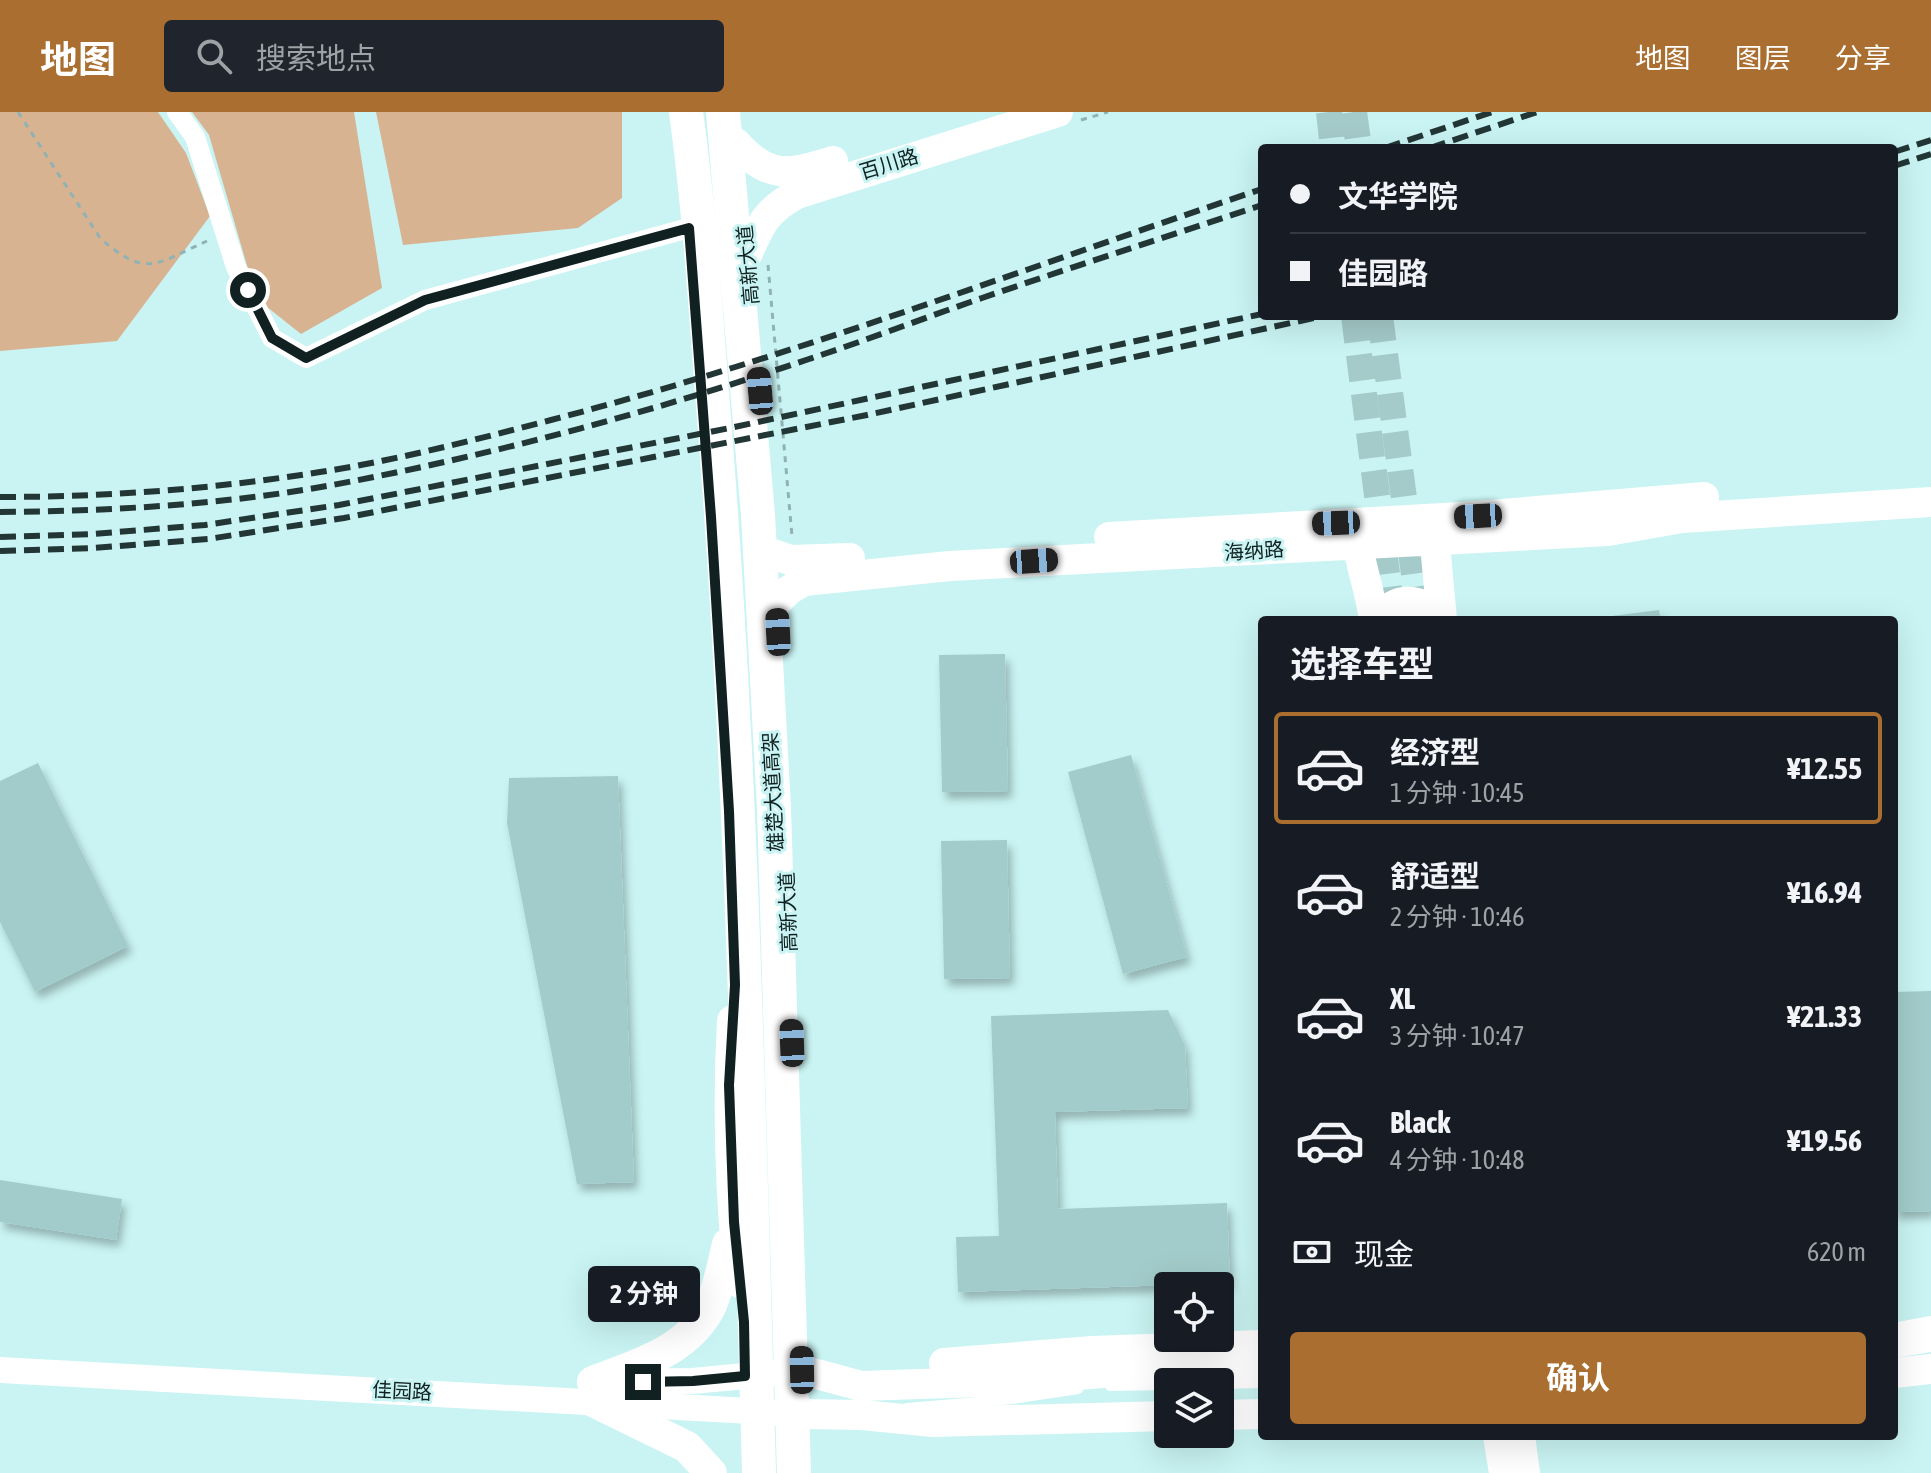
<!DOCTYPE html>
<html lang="zh">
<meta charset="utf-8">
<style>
:root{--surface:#171b24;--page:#20242c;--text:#f1f3f6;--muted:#9ea1a6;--line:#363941;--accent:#aa6f30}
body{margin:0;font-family:"Asap Condensed","Noto Sans SC",sans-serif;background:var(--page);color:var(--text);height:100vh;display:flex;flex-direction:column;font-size:30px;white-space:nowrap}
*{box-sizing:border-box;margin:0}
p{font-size:26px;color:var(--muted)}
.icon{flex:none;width:44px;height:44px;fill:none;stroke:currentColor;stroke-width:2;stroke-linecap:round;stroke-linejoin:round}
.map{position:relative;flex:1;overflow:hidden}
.side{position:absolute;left:1258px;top:504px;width:640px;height:824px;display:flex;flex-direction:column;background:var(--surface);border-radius:8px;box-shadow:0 8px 32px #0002}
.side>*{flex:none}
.guide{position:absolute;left:1258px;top:32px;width:640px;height:176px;border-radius:8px;box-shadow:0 8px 32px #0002;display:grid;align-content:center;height:176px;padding:0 32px;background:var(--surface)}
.buttons{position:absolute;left:1154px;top:1160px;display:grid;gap:16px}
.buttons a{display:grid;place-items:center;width:80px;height:80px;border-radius:8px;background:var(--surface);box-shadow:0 8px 32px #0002;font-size:40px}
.end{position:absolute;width:36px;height:36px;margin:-18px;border:10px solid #112121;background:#fff;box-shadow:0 0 0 4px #fff}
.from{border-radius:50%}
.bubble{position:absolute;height:56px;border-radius:8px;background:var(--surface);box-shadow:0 8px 32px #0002;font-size:26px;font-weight:700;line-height:56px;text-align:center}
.car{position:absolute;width:24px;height:48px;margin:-24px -12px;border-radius:10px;box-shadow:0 0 6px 2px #0007;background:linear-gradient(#222 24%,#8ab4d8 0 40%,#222 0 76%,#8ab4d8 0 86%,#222 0)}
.guide b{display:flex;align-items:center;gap:28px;height:76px;font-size:30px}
.guide b+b{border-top:2px solid var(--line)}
.guide i{width:20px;height:20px;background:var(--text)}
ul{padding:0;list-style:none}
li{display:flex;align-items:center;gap:24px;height:112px;margin:0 16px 12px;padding:0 16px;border:4px solid transparent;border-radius:8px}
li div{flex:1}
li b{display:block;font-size:30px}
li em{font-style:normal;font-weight:700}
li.selected{border-color:var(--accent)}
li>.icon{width:72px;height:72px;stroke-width:1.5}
h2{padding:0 32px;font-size:36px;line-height:96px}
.pay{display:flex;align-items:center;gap:20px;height:88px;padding:0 32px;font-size:30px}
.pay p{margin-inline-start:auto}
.action{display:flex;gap:16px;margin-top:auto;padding:16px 32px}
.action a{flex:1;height:92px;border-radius:8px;background:var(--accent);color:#fff;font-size:32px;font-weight:700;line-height:92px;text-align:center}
header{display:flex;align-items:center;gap:48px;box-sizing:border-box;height:112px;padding:0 40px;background:var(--accent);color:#fff}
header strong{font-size:38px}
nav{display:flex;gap:44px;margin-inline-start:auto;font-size:28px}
.search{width:560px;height:72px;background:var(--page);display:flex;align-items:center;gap:20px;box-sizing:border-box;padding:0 28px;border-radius:8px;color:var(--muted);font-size:30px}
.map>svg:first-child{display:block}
.green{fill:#d8b392}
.building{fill:#a2cccb;filter:url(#shadow)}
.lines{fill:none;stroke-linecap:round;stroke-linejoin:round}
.tertiary-tunnel{stroke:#a4cac9;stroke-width:26;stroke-dasharray:26 13;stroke-linecap:butt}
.path{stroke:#90b2b2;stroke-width:3;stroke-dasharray:6 6;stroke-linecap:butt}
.service{stroke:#fff;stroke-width:10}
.minor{stroke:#fff;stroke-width:20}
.tertiary{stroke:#fff;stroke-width:26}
.secondary{stroke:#fff;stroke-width:30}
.primary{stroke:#fff;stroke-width:32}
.trunk{stroke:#fff;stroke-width:34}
.rail{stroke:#233636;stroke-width:6;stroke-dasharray:16 8;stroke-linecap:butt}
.route{stroke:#112121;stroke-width:10}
.labels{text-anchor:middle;stroke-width:6;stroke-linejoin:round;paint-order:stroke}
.street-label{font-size:20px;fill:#112121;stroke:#c9f4f3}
</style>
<header>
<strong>地图</strong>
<div class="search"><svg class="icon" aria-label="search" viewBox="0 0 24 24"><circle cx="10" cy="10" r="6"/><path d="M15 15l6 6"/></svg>搜索地点</div>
<nav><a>地图</a><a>图层</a><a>分享</a></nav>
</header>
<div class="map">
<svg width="1931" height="1361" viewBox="0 0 1931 1361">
<defs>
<filter id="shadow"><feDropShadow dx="4" dy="7" stdDeviation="4" flood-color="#0004"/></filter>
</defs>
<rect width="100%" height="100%" fill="#c9f4f3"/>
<path class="green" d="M 0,0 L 158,0 L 186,41 L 210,104 L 117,229 L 0,239 Z
M 192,0 L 354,0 L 382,176 L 301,222 L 267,195 L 248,157 L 209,23 Z
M 376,0 L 622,0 L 622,86 L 578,116 L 403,133 Z"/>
<path class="building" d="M 1659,498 L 1661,508 L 1596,508 L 1596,506 Z
M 1005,542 L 1008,679 L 942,680 L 939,543 Z
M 1131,643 L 1187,845 L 1123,862 L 1068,660 Z
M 38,651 L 128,834 L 35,880 L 0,810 L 0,669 Z
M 618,664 L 634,1070 L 577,1072 L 507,711 L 509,666 Z
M 1007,728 L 1010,866 L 944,867 L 941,729 Z
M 1931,879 L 1931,1099 L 1894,1100 L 1894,880 Z
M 1168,898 L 1185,934 L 1188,996 L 1055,1000 L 1058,1097 L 1227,1091 L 1230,1171 L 958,1180 L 956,1125 L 999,1124 L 991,904 Z
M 0,1068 L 122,1087 L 116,1128 L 0,1110 Z"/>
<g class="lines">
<path class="tertiary-tunnel" d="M 1329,0 L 1333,36
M 1354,0 L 1359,36
M 1354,204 L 1393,508
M 1380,204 L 1420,508"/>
<path class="path" d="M 18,0 L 100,126 C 147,167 155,152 207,129
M 1081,8 L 1108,0
M 768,153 L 792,424"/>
<path class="service" d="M 1894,1241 L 1931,1235
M 1220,1272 L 1262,1271
M 1110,1274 L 1168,1273
M 907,1296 L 1013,1287 L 1078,1277"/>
<path class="minor" d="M 177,0 L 195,25 L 236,155 L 272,226 L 306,246 L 425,188 L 689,116"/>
<path class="tertiary" d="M 0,1258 L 804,1302
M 603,1270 L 693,1269 L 775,1261
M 1496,1324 L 1502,1361
M 1522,1324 L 1527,1361"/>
<path class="secondary" d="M 736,31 C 770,69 789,62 833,49
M 748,141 C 761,111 767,98 797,82 L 1058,0
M 1433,411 L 1442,508
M 1355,416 C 1358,447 1370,477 1374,508
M 1109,425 L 1478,404 L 1704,385
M 773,442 L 790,448 L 850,446
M 776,491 L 789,478 L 804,469 L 950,454 L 1608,419 L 1682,406 L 1931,390
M 1379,508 C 1396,483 1422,484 1439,508
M 1894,1226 L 1931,1219
M 944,1251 L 1092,1239 L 1262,1233
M 802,1258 L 861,1274 L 1009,1269 L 1124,1259 L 1262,1255
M 1894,1261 L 1931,1257
M 804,1302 L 862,1303 L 933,1310 L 1168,1304
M 1220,1303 L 1262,1302"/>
<path class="primary" d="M 733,909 C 728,996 731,1083 740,1170
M 593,1270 C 637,1253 689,1239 711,1193 C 719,1174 723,1153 728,1132
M 593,1289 L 687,1335 L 711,1361"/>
<path class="trunk" d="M 686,0 C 700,102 706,205 714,307 C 742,658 749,1009 759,1361
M 723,0 L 758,403 L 774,696 L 794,1361"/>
<path class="rail" d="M 1385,36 L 1492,0
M 1430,36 L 1537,0
M 1894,40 L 1931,28
M 1894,54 L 1931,42
M 0,385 C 107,385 214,377 320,360 C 398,348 474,328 551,308 C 792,245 1026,156 1262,77
M 0,400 C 109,399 220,393 327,374 C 490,344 652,300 809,247 C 867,228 924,206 982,186 C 1075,154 1169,124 1262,93
M 0,425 L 92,422 L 205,413 L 339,393 L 730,316 L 1262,202
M 0,439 L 93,436 L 208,427 L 344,406 L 867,303 L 1323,204"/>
</g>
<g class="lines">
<path class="route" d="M 248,178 L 272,226 L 306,246 L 425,188 L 689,116 L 711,405 L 729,699 L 735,873 L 729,973 L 734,1110 L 744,1210 L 745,1264 L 693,1269 L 643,1270"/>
</g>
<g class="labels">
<g class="street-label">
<text transform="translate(889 52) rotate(-17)" y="7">百川路</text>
<text transform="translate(748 153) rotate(-95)" y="7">高新大道</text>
<text transform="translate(1254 439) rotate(-4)" y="7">海纳路</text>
<text transform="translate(773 680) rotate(-93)" y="7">雄楚大道高架</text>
<text transform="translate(788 800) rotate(-92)" y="7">高新大道</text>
<text transform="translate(402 1279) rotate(3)" y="7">佳园路</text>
</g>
</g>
</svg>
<div class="buttons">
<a><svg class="icon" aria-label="locate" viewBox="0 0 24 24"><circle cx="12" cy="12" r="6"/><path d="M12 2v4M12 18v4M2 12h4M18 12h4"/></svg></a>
<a><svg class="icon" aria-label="layers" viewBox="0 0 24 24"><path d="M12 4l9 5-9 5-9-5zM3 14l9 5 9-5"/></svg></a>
</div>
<i class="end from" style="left:248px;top:178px"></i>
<i class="end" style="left:643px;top:1270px"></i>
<div class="bubble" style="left:588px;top:1154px;width:112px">2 分钟</div>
<i class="car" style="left:760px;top:279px;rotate:355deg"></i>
<i class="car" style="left:1478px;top:404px;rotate:267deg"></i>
<i class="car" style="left:1336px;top:411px;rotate:268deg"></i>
<i class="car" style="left:1034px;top:449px;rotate:86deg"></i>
<i class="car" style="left:778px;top:520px;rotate:357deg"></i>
<i class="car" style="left:792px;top:931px;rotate:358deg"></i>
<i class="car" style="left:802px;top:1258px;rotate:359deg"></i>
<div class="guide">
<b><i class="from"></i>文华学院</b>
<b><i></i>佳园路</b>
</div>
<section class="side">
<h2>选择车型</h2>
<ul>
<li class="selected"><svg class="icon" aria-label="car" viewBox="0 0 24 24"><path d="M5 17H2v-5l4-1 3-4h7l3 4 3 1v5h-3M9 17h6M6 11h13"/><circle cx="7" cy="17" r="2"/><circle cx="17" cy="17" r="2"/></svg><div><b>经济型</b><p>1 分钟 · 10:45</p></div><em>¥12.55</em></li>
<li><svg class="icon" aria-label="car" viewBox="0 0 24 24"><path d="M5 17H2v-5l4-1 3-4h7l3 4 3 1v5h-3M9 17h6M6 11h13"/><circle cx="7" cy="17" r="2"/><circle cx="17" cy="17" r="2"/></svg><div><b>舒适型</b><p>2 分钟 · 10:46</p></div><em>¥16.94</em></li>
<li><svg class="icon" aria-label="car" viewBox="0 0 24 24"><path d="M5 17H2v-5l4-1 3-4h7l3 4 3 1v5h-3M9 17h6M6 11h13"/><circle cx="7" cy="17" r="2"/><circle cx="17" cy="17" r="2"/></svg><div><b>XL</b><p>3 分钟 · 10:47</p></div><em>¥21.33</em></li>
<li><svg class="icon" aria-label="car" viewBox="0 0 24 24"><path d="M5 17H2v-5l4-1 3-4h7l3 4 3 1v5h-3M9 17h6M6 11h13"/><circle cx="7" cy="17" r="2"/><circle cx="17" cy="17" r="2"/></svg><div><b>Black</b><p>4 分钟 · 10:48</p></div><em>¥19.56</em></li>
</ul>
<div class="pay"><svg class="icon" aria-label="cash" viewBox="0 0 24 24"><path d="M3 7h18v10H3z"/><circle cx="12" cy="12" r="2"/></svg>现金<p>620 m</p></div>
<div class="action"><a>确认</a></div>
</section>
</div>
